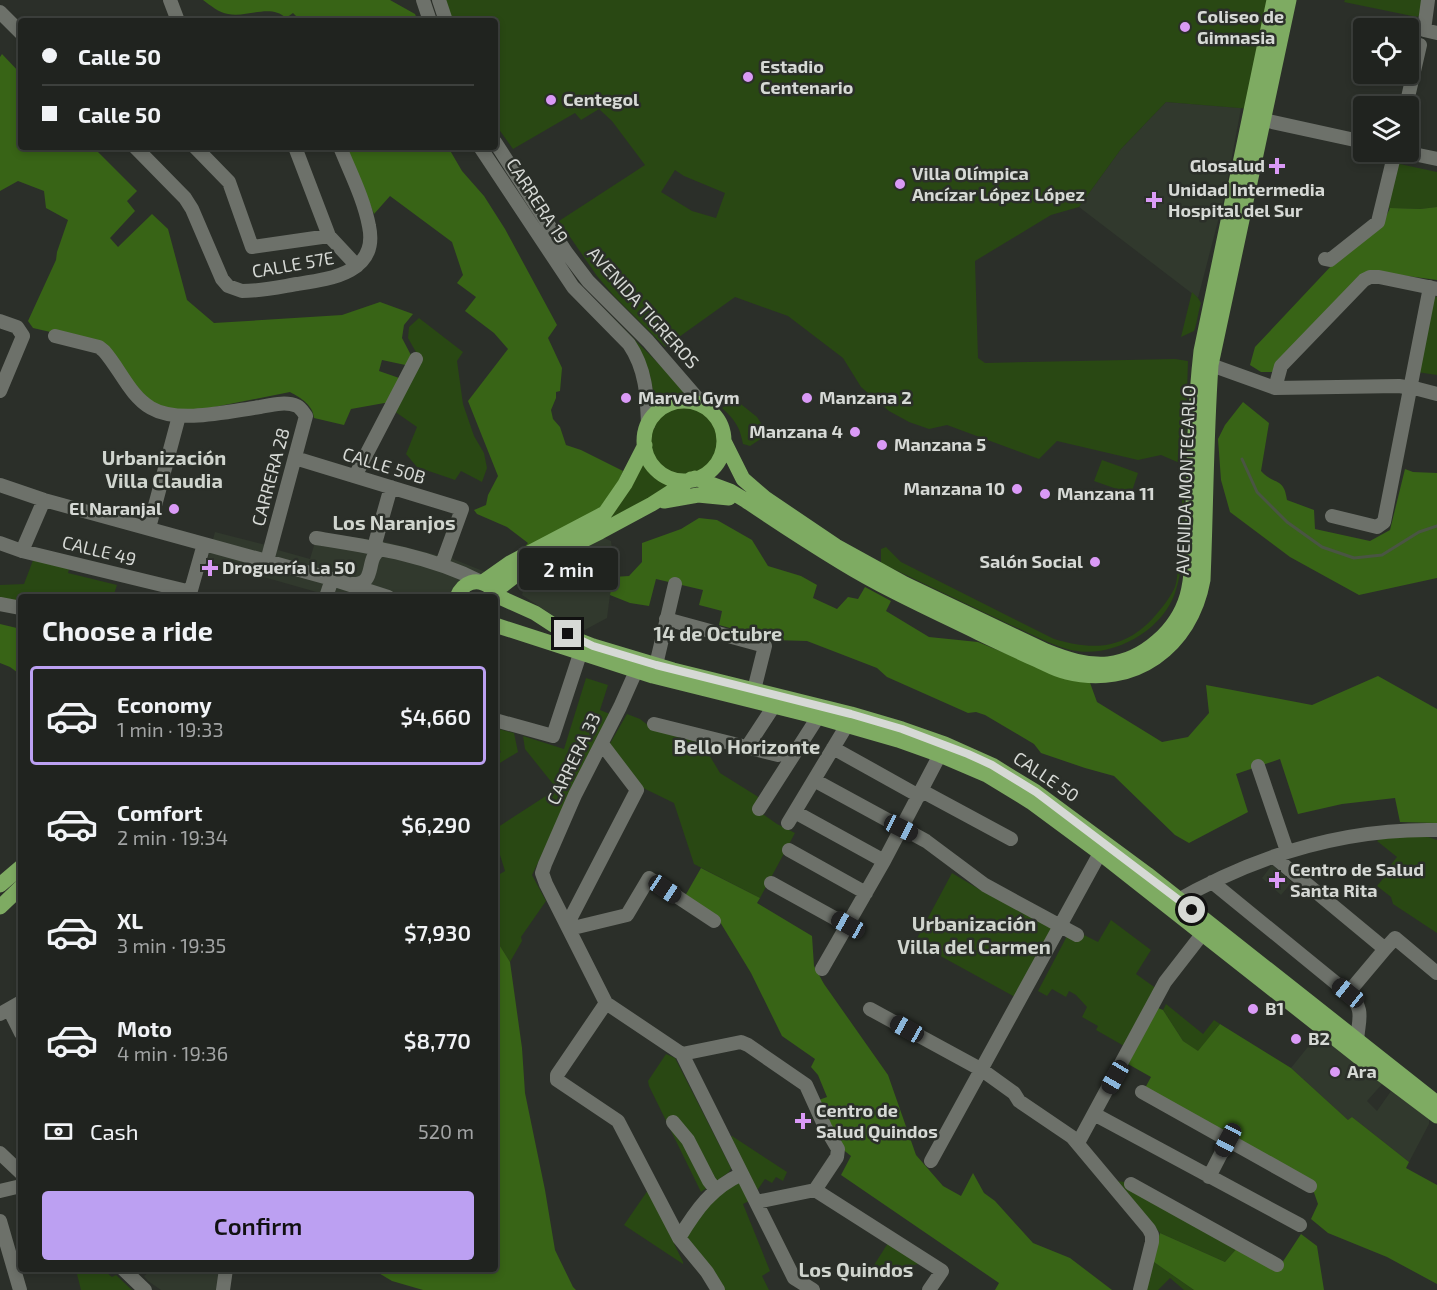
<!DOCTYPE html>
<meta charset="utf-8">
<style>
:root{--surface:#20231f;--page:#2d2f2c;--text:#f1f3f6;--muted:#a2a4a4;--line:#3d403d;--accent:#bca0f2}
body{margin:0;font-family:"Exo 2",sans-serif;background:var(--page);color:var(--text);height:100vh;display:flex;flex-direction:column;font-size:22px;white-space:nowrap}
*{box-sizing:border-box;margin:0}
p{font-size:20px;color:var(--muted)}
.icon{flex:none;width:33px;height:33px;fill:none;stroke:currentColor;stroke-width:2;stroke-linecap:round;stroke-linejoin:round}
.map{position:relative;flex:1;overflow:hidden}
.drawer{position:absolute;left:18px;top:594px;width:480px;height:678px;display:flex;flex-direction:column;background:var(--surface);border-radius:6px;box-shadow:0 3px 9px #0003,0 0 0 2px var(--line)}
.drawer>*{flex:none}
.guide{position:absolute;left:18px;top:18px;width:480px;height:132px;border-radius:6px;box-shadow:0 3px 9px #0003,0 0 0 2px var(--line);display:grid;align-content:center;height:132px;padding:0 24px;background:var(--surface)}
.fabs{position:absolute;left:1353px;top:18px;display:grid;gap:12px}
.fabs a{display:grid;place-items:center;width:66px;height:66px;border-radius:6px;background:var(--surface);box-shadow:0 3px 9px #0003,0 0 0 2px var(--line);font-size:30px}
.end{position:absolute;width:27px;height:27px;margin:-14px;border:8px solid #d6d9d5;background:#111;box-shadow:0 0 0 3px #111}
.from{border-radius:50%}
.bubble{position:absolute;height:42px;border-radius:6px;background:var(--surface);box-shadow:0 3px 9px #0003,0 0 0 2px var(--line);font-size:20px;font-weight:600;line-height:42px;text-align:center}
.car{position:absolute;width:18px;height:36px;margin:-18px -9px;border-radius:8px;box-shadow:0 0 4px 2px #0007;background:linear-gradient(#222 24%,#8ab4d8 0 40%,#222 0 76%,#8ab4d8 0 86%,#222 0)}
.guide b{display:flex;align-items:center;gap:21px;height:57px;font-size:22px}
.guide b+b{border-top:2px solid var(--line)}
.guide i{width:15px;height:15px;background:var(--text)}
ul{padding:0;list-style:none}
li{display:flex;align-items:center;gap:18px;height:99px;margin:0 12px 9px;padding:0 12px;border:3px solid transparent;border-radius:6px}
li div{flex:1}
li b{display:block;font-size:22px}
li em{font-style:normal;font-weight:600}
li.selected{border-color:var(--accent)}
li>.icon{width:54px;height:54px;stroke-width:1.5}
h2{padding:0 24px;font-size:27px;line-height:72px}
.pay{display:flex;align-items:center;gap:15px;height:66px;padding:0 24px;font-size:22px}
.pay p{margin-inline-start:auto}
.cta{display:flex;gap:12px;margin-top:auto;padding:12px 24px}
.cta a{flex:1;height:69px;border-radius:6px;background:var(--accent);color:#111;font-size:24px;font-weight:600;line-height:69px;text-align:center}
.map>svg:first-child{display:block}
.built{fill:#31392d}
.green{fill:#294813;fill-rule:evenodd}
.forest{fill:#386416}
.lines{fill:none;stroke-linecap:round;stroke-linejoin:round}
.stream{stroke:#4a5543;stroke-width:3}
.minor{stroke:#6d716a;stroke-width:14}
.major{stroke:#7eab62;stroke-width:15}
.route{stroke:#d6d9d5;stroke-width:8}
.poi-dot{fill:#da9af6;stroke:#2b2f29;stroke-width:2}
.labels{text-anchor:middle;stroke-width:5;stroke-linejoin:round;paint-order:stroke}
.poi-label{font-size:18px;font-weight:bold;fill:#d6d9d5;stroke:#2b2f29;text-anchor:start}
.street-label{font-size:18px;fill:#d6d9d5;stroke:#2b2f29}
.neighbourhood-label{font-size:20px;font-weight:bold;fill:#d0d5ce;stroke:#2b2f29}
</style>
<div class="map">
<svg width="1437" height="1290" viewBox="0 0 1437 1290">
<rect width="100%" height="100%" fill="#2b2f29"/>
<path class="built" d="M 1166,102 L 1241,108 L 1225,194 L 1198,298 L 1079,207 L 1121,149 Z
M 215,532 L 278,548 L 278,550 L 310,559 L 315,542 L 344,538 L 345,536 L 382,541 L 437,555 L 452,556 L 453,559 L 488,573 L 452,597 L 334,597 L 207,561 Z
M 602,537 L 611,541 L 614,564 L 607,618 L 579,633 L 522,595 L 524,587 L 593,541 Z
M 1272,865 L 1292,882 L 1281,895 L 1262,878 Z
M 1319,1033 L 1383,1083 L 1367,1101 L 1377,1111 L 1391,1091 L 1429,1118 L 1429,1124 L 1409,1162 L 1352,1117 L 1349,1121 L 1291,1068 Z
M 154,1269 L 223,1269 L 219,1290 L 161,1290 L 148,1281 L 144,1276 Z"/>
<path class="green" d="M 439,0 L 1274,0 L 1251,109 L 1166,102 L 1121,149 L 1079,207 L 1051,215 L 975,261 L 978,358 L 985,363 L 1175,359 L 1188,361 C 1187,399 1185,437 1184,475 C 1184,511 1187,558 1175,593 C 1161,633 1108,661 1067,649 C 1049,644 1030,633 1013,626 C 968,605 925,584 881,563 L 881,549 L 886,547 L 901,562 L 1054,639 C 1094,651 1125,649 1154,617 C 1162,608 1170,598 1175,587 C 1177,581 1177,574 1178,569 C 1183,534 1182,499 1182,464 L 1161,455 L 1138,460 L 1057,441 L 1039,459 L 947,425 L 929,429 L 909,422 L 889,411 L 861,387 L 843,358 L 788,316 L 735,297 L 665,347 L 614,296 L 597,276 L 559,221 L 645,165 L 612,121 L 599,109 L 581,120 L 575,113 L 513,149 L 495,124 L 495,21 L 446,21 ZM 675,170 L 684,176 L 725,193 L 716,218 L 692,211 L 661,192 Z
M 1345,0 L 1423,0 L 1421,14 L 1417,17 L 1344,2 Z
M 1395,163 L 1437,172 L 1437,207 L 1420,209 L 1384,208 Z
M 1192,292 L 1198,298 L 1201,303 C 1198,312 1197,324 1194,331 L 1181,337 Z
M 1430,295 L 1437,297 L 1437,375 L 1417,372 Z
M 600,305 L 689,394 L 672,395 L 654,403 C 652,354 631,341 600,305 Z
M 419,318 L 463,352 L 457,361 L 463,404 L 474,436 L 484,453 L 487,468 L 482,482 L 461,471 L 455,480 L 417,467 L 406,454 L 417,427 L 394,411 L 421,361 L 408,338 L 409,327 Z
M 737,401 L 757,417 L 768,434 L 750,446 L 743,444 C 740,427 735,420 722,408 L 729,402 Z
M650 440a34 34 0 1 1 68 0a34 34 0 1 1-68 0Z
M 1102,460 L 1138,473 L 1131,494 L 1094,481 Z
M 641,464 L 644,464 L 655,477 L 671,486 L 598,528 L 624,498 Z
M 35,555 L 70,565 L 68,573 L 117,585 L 113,597 L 21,597 L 21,601 L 0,600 L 0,585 L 24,584 Z
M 586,678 L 608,685 L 600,710 L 610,714 L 532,875 L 546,901 L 521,937 L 522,941 L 510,962 L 495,938 L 495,877 L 505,871 L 500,855 L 495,851 L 495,829 L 549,794 L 553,784 L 525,749 L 523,736 L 564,749 Z
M 627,714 L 640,719 L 653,729 L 711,745 L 708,753 L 720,773 L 760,798 L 754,808 L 777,824 L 795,833 L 760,898 L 694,864 L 674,803 L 635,784 L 608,747 Z
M 495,728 L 514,733 L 518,752 L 495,766 L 495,756 L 501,752 L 495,742 Z
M 1385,836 L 1428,837 L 1437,840 L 1437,933 L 1393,904 L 1391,897 L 1377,886 L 1391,869 L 1389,867 L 1397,857 L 1377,841 Z
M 952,873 L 982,891 L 1053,927 L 1015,997 L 915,942 Z
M 1111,920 L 1151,950 L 1136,974 L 1157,989 L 1124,1046 L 1096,1030 L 1098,1026 L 1082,1017 L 1087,1007 L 1076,995 L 1069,991 L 1066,997 L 1052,989 L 1047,996 L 1038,991 L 1067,936 L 1082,934 L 1098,942 Z
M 1166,1004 L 1203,1034 L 1214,1020 L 1220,1024 L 1198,1052 L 1183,1041 L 1163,1010 Z
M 666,1054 L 675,1058 L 731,1168 L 729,1172 L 701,1192 L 649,1086 L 648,1081 Z
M 732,1136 L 787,1172 L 783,1181 L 776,1177 L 772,1183 L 765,1179 L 756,1192 L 730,1137 Z
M 739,1180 L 749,1201 L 743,1204 L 770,1271 L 762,1276 L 769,1290 L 724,1290 L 687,1241 L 687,1235 L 709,1202 Z
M 1118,1181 L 1124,1182 L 1238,1247 L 1225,1262 L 1160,1233 Z
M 648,1190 L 683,1262 L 683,1264 L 624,1225 Z
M 888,1243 L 923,1263 L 872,1274 L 869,1273 Z
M 1151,1260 L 1194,1290 L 1184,1290 L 1170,1278 L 1158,1290 L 1145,1290 Z
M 84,1269 L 102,1269 L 112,1277 L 116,1275 L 132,1290 L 81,1290 L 77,1274 L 85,1272 Z"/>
<path class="forest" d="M 203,0 L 390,0 L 415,14 L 418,21 L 301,21 L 293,13 L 286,18 C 270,3 248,18 228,14 C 219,13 210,5 203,0 Z
M 2,54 L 21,74 L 21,147 L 93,147 L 137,191 L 127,201 L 135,211 L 110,238 L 118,247 L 152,214 L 168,229 L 187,300 L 214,323 L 342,315 L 380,302 L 413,314 L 404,325 L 402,338 L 413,359 L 410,366 L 382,360 L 379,371 L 402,379 L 390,402 L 351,409 L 344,425 L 314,418 C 313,405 301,398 290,392 L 189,412 L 170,410 L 151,402 L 98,343 L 33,328 L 28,321 L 56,260 L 57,252 L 68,220 L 46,208 L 44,191 L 18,181 L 0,191 L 0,57 Z
M 347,147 L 448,147 L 462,171 L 484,196 L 505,229 L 557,325 L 548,338 L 562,368 L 560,391 L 556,392 L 556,398 L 551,410 L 553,419 L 560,427 L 566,445 L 581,450 L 623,471 L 613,494 L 603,506 L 520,552 L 528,543 L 507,527 L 477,514 L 474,510 L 486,505 L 488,495 L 498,476 L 468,401 L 508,349 L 494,333 L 465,311 L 476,297 L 457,283 L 463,275 L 452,242 L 390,196 L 374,214 Z
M 1437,207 L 1437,280 L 1378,272 L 1272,372 L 1261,372 L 1250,365 L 1255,347 L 1333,264 L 1383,223 L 1390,208 L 1420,209 Z
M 1243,402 L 1269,423 L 1261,471 C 1275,486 1284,477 1287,500 L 1314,510 L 1315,529 L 1370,541 L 1390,530 L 1405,469 L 1413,472 L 1437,473 L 1437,578 L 1359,595 L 1290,557 L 1230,512 L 1221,480 L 1218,439 L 1225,425 Z
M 699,518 L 717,520 L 752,540 L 768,566 L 801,576 L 817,585 L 813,598 L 837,609 L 848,597 L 858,599 L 865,587 L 891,601 L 886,611 L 929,637 L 978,642 L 1061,676 L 1089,680 L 1097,702 L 1162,742 L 1188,737 L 1209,713 L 1206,685 L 1312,705 L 1378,676 L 1437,709 L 1437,823 L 1400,822 L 1395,798 L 1342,804 L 1298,814 L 1280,759 L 1236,774 L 1248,812 L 1189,843 L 1175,835 L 1114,776 L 1085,768 L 1041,753 L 1034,744 L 985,715 L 976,712 L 968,713 L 887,677 L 877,668 L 807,641 L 774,640 L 719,625 L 722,611 L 699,605 L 703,590 L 656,579 L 649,606 L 630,603 L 610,595 L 613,577 L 629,576 L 642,562 L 642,543 L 681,529 Z
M 0,624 L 21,629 L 21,675 L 10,667 L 0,663 Z
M 701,868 L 760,898 L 757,903 L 812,936 L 814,966 L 824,984 L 888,1075 L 916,1155 L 943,1186 L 961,1196 L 973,1173 L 984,1193 L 995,1201 L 1033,1243 L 1070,1258 L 1112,1290 L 995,1290 L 999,1283 L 841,1175 L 851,1156 L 841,1148 L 816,1101 L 827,1097 L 818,1075 L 811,1067 L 815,1059 L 782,1036 L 751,973 L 717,917 L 685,896 Z
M 495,938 L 510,962 L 522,1048 L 525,1093 L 545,1190 L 555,1250 L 573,1287 L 576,1290 L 423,1290 L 392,1281 L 372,1269 L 495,1269 Z
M 1158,1008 L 1163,1010 L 1183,1041 L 1198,1051 L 1220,1024 L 1291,1068 L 1348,1120 L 1352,1117 L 1409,1162 L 1406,1168 L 1437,1185 L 1437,1284 L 1387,1257 L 1328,1233 L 1311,1219 L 1318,1204 L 1312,1187 L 1144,1090 L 1151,1077 L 1128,1064 Z
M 1160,1233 L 1225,1262 L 1238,1247 L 1278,1269 L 1301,1234 L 1317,1246 L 1324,1290 L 1194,1290 L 1151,1260 Z"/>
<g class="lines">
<path class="stream" d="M 1242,459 L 1257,492 L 1287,522 L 1322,547 L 1354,558 L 1382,555 L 1419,532 L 1437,526"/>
<path class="minor" d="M 170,0 L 178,21
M 423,0 L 430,21
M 439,0 L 446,21
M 1428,0 L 1424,30 L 1437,33
M 0,12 L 21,33
M 1406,106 L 1420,45
M 1254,118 L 1364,142
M 495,142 L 566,252 L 588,281 L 648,341 L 705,407
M 135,147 L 185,198 L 192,209 L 222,279 L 228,286 L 242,291 C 261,291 279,287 297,284 C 330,279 379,273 369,226 C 364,199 350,172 340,147
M 195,147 L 229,182 L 252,247 L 329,236 L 357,266
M 295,147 L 329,236
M 480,147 L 573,287 L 629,344 C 646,369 647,395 648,425
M 1404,152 L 1437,159
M 1325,259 L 1330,260 L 1378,222 L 1395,152
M 0,321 L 17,327 L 23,336 L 0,391
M 55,336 L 99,347 L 104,351 C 120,369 130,396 151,408 C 178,424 230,411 260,407 C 271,405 286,401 297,406 C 301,408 303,412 306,416 L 267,561
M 1211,365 L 1275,388 L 1399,386 L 1418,389 L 1437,394
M 1275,388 L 1281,366 L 1364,280 L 1370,277 L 1379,277 L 1437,289
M 295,458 L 462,509 L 442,564
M 355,476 L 416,359
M 0,485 L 44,500 L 332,579 L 388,597
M 1332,516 L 1377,527 L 1384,522 L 1430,287
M 149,528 L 179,416
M 316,538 C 372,547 428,555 479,581
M 0,543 L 22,551 L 191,592
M 22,551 L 44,500
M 375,553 L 376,540 L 391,487
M 352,584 C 378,585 364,558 381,549
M 189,597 L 204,544
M 326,597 L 332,579
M 0,604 L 21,608
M 666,619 L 765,646 L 754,690
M 640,662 L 620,707 L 575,795 L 545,864 L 542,873 L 546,884 L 606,1003 L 682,1054 L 794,1278 L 813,1290
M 656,665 L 675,584
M 495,720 L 553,736 L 580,654
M 654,724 L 778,755
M 747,747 L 774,706
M 833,748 L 919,796
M 1258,766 L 1287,851
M 814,780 L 926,841 L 985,885 L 1077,935
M 922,791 L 1011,839
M 759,809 L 818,717
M 795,812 L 884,861
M 788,823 L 847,725
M 789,850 L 866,893
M 1274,857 L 1385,949 L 1348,993
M 1212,882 L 1348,993 C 1366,1011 1358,1019 1357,1042
M 771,883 L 847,925
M 1171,904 C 1252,857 1342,828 1437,830
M 567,925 L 637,790 L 602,744
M 569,929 L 627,915 L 649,878 L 714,921
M 1385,949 L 1395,938 L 1437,973
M 822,969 L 884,861 L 945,745
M 606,1003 L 557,1075 L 557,1080 L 618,1121 L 679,1238 L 707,1272 L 718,1290
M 9,1009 L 21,1033
M 870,1009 L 982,1070 L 1014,1093 L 1019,1101 L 1072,1137 L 1149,1229 L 1152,1235 L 1152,1242 L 1140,1290
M 0,1014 L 21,1002
M 682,1054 L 741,1042 L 748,1045 L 806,1085 L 825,1127 L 838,1149 L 837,1157 L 815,1190 L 756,1202
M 1142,1092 L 1310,1186
M 1094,1114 L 1300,1225
M 673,1122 L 688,1140 L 709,1181 L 716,1190
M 1078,1143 L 1165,982 L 1203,933
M 0,1153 L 21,1173
M 931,1161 L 1100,853
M 1209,1177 L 1228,1140
M 1131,1184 L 1277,1265
M 815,1190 L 942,1271 L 929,1290
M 0,1191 L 21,1186
M 0,1221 L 20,1290
M 679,1238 C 696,1210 712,1187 742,1174
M 123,1269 L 145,1290
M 223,1290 L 226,1269"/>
<path class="major" d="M644 441a40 40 0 1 1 80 0a40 40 0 1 1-80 0Z
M 724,441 L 743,479 L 765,498 L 836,546 L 905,584 L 1046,651 C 1066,659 1087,666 1108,664 C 1144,660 1177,630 1187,596 C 1194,572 1192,535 1193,510 C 1194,457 1195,404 1201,351 L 1274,0
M 695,478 L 730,491 L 745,500 C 776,521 808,542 841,562 C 885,589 932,610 979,633 C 998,642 1017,651 1037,660 C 1046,664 1056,670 1066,672 C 1134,689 1191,647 1203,580 C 1206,508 1206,437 1211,365 L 1289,0
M 664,501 L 698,495 L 729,498
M 483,582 L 510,563 L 605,513 L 625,484 L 645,445
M 494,592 L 520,572 L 600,532 L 652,504 L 691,479
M 495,595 L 535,613 L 575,639 L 593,646 L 673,670 L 851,714 L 902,729 L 945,744 L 992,765 L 1036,792 L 1147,874 L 1437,1103
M 457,597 C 463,582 477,577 490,587
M 495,625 L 653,676 L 818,717 L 898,740 L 940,755 L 987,775 L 1031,802 L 1100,853 L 1360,1058 L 1437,1116
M 0,885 L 21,867
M 0,907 L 21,887"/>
</g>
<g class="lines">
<path class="route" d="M 568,634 L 593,646 L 656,665 L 851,714 L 902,729 L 968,754 L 992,765 L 1036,792 L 1192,910"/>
</g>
<g class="poi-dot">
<circle cx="1185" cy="27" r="6"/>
<circle cx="748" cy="77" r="6"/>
<circle cx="551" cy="100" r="6"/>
<path d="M1274 157h6v6h6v6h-6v6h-6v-6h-6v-6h6z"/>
<circle cx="900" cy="184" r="6"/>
<path d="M1151 191h6v6h6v6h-6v6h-6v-6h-6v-6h6z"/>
<circle cx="626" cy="398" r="6"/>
<circle cx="807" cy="398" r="6"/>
<circle cx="855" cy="432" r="6"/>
<circle cx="882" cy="445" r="6"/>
<circle cx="1017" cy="489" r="6"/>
<circle cx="1045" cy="494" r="6"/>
<circle cx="174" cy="509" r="6"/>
<circle cx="1095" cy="562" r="6"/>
<path d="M207 559h6v6h6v6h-6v6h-6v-6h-6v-6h6z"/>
<path d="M1274 871h6v6h6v6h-6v6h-6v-6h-6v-6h6z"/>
<circle cx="1253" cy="1009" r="6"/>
<circle cx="1296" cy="1039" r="6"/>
<circle cx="1335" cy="1072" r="6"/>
<path d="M800 1112h6v6h6v6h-6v6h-6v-6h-6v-6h6z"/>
</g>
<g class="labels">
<g class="poi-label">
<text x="1197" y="23">Coliseo de<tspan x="1197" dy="21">Gimnasia</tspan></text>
<text x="760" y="73">Estadio<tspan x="760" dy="21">Centenario</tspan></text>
<text x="563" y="106">Centegol</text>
<text x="1265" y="172" text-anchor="end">Glosalud</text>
<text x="912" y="180">Villa Olímpica<tspan x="912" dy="21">Ancízar López López</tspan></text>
<text x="1168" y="196">Unidad Intermedia<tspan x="1168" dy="21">Hospital del Sur</tspan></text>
<text x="638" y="404">Marvel Gym</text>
<text x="819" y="404">Manzana 2</text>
<text x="843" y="438" text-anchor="end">Manzana 4</text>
<text x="894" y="451">Manzana 5</text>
<text x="1005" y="495" text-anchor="end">Manzana 10</text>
<text x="1057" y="500">Manzana 11</text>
<text x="162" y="515" text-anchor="end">El Naranjal</text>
<text x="1083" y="568" text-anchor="end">Salón Social</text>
<text x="222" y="574">Droguería La 50</text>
<text x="1290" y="876">Centro de Salud<tspan x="1290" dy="21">Santa Rita</tspan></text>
<text x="1265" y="1015">B1</text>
<text x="1308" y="1045">B2</text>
<text x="1347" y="1078">Ara</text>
<text x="816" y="1117">Centro de<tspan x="816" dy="21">Salud Quindos</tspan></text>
</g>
<g class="street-label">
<text transform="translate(537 201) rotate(57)" y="6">CARRERA 19</text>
<text transform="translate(293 265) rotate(-10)" y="6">CALLE 57E</text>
<text transform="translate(643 308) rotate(48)" y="6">AVENIDA TIGREROS</text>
<text transform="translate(384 466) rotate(17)" y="6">CALLE 50B</text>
<text transform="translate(271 477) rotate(-75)" y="6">CARRERA 28</text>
<text transform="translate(1186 480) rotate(-88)" y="6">AVENIDA MONTECARLO</text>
<text transform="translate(99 551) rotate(14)" y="6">CALLE 49</text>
<text transform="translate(574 759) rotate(-64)" y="6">CARRERA 33</text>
<text transform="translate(1046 777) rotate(34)" y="6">CALLE 50</text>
</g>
<g class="neighbourhood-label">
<text x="164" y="465">Urbanización<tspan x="164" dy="23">Villa Claudia</tspan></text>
<text x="394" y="530">Los Naranjos</text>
<text x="718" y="641">14 de Octubre</text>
<text x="747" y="754">Bello Horizonte</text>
<text x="974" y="931">Urbanización<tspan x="974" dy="23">Villa del Carmen</tspan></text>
<text x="856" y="1277">Los Quindos</text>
</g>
</g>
</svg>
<div class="fabs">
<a><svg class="icon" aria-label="locate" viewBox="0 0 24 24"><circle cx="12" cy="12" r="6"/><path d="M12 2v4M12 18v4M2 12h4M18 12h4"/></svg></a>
<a><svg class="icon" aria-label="layers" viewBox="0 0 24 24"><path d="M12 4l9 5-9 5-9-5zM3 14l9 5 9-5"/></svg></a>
</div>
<i class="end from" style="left:1192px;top:910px"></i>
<i class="end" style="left:568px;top:634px"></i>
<div class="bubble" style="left:519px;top:548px;width:99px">2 min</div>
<i class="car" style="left:901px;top:828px;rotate:117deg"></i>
<i class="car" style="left:665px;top:889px;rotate:124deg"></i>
<i class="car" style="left:848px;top:925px;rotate:299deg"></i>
<i class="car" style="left:1348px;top:993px;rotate:309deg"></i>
<i class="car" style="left:907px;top:1029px;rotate:299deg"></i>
<i class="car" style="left:1115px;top:1077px;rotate:210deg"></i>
<i class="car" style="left:1228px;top:1140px;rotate:208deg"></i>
<div class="guide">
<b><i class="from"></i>Calle 50</b>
<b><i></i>Calle 50</b>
</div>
<section class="drawer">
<h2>Choose a ride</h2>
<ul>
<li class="selected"><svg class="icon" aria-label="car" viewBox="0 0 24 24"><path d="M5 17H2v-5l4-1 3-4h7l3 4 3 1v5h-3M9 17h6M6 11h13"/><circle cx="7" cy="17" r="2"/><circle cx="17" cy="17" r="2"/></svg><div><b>Economy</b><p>1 min · 19:33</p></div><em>$4,660</em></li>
<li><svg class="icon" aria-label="car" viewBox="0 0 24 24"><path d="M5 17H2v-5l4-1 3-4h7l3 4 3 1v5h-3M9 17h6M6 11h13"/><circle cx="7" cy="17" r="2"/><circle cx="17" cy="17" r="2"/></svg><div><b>Comfort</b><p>2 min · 19:34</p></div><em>$6,290</em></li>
<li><svg class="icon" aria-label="car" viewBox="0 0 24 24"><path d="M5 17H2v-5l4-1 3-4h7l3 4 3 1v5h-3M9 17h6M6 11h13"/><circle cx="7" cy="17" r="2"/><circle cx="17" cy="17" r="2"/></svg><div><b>XL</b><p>3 min · 19:35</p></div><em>$7,930</em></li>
<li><svg class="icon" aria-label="car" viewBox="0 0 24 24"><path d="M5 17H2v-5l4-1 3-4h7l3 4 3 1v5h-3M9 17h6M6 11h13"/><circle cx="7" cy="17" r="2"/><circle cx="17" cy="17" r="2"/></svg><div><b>Moto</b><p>4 min · 19:36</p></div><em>$8,770</em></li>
</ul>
<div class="pay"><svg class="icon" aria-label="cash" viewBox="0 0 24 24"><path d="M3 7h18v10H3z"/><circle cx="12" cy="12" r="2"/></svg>Cash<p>520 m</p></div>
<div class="cta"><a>Confirm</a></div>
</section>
</div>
